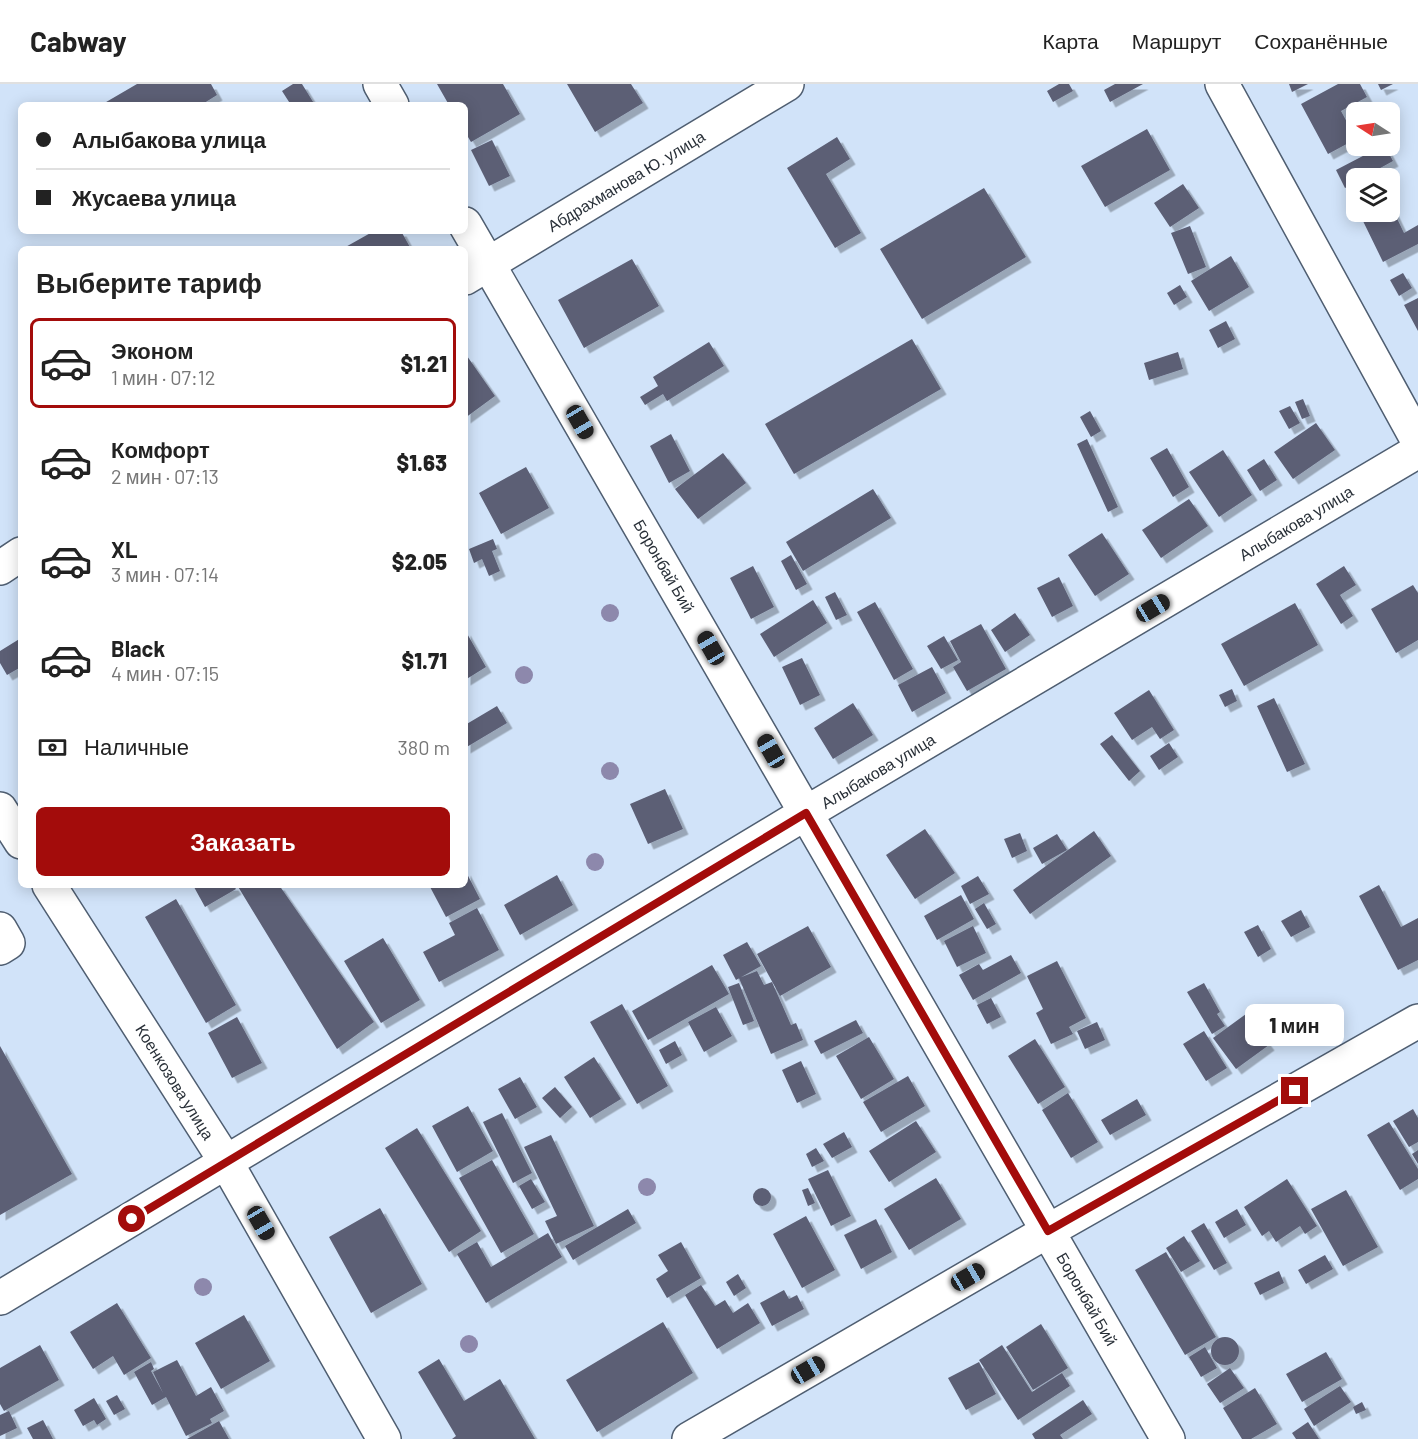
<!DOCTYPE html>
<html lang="ru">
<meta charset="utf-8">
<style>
:root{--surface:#fff;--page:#f6f6f6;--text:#222;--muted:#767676;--line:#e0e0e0;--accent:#a30c0b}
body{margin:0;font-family:Barlow,sans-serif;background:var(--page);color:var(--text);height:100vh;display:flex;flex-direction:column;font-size:22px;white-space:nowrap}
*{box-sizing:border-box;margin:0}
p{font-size:20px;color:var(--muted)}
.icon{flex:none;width:33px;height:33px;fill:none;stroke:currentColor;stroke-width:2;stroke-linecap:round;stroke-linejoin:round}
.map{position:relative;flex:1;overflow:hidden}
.details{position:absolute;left:18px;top:162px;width:450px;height:642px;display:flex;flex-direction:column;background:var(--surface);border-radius:9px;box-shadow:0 3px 15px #0003}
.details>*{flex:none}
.hud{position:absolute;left:18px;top:18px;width:450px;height:132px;border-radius:9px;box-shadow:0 3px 15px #0003;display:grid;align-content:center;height:132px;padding:0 18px;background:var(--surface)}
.needle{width:39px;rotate:282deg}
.buttons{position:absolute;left:1346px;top:18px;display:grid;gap:12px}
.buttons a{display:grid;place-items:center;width:54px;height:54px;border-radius:9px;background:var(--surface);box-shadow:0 3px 15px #0003;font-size:30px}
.end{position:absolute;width:27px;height:27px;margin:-14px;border:8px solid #a30c0b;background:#fff;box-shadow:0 0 0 3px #fff}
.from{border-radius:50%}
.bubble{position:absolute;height:42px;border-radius:9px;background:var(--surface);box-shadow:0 3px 15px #0003;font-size:20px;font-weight:800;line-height:42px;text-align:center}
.car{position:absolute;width:18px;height:36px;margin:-18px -9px;border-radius:8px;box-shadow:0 0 4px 2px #0007;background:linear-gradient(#222 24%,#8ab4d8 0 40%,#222 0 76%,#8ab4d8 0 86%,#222 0)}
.hud b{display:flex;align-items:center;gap:21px;height:57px;font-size:22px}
.hud b+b{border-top:2px solid var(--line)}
.hud i{width:15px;height:15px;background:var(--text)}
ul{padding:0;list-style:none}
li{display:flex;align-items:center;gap:18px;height:90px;margin:0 12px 9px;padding:0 6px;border:3px solid transparent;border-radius:9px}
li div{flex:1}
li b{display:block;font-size:22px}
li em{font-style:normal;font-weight:800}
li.selected{border-color:var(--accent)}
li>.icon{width:54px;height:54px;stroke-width:1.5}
h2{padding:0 18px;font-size:27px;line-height:72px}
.pay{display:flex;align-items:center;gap:15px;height:66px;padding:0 18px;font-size:22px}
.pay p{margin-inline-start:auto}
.button{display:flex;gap:12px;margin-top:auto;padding:12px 18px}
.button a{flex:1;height:69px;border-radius:9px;background:var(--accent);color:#fff;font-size:24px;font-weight:800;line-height:69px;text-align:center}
header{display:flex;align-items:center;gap:36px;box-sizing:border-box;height:84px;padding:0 30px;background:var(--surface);border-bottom:2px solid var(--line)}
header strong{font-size:28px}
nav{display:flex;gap:33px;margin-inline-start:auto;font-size:21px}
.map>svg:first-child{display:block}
.building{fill:#5c5f75;filter:url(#shadow)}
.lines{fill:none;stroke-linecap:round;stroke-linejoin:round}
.minor-casing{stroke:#4f5e71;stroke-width:36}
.major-casing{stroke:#4f5e71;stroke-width:36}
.minor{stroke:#fff;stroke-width:33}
.major{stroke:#fff;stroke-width:33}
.tree{fill:#8d88ac}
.route{stroke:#a30c0b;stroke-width:8}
.labels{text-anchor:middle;stroke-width:6;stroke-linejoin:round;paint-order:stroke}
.street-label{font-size:16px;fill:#293038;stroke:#fff}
</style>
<header>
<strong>Cabway</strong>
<nav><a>Карта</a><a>Маршрут</a><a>Сохранённые</a></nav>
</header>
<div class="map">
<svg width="1418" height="1355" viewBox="0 0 1418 1355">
<defs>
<filter id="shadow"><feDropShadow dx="5.5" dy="5.5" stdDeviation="0" flood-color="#0004"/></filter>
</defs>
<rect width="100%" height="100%" fill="#d1e3f9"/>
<path class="building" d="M 137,0 L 211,0 L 217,11 L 201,21 L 101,21 Z
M 293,0 L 302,0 L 315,21 L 291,21 L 282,7 Z
M 437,0 L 503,0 L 520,30 L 471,58 L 465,48 L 465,21 L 449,21 Z
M 567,0 L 631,0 L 643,19 L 595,48 Z
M 1059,0 L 1069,0 L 1073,7 L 1053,18 L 1047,7 Z
M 1115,0 L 1143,0 L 1110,18 L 1104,6 Z
M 1289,0 L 1308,0 L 1292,8 Z
M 1338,0 L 1360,0 L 1367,13 L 1341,27 L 1356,55 L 1328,70 L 1301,20 Z
M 1378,0 L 1393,0 L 1381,6 Z
M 1147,45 L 1170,86 L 1105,123 L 1081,82 Z
M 837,53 L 850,75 L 826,90 L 861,149 L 835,164 L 787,84 Z
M 492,56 L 510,92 L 489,102 L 471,66 Z
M 1382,62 L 1385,62 L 1393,77 L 1362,94 L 1356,94 L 1356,98 L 1345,104 L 1336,86 Z
M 1378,88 L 1381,94 L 1366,94 Z
M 1183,100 L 1199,124 L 1170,143 L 1154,119 Z
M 1356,100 L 1356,123 L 1347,105 Z
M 984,104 L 1026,173 L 922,235 L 880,165 Z
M 1391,122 L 1404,149 L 1418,141 L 1418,160 L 1383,178 L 1363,137 L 1381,128 L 1389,128 Z
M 1358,128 L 1372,128 L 1361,133 Z
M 1190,142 L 1206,183 L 1188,190 L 1171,149 Z
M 374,147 L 401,147 L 411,165 L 342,165 Z
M 1231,172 L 1249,203 L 1209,227 L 1191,197 Z
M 632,175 L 659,222 L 584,264 L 558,216 Z
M 1403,189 L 1412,204 L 1399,212 L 1390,196 Z
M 1180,201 L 1187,213 L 1174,221 L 1167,209 Z
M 1418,214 L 1418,247 L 1404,221 Z
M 1226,237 L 1235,255 L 1218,264 L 1209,246 Z
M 912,255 L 941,305 L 794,390 L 765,340 Z
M 709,258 L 724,282 L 667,317 L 663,310 L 645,321 L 640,313 L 658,302 L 653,293 Z
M 1178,268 L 1183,285 L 1149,296 L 1144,279 Z
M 467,272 L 495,312 L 465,334 L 465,274 Z
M 1303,315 L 1310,332 L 1302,335 L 1295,318 Z
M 1290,322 L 1300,339 L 1289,345 L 1279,327 Z
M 1090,327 L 1101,347 L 1091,353 L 1080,333 Z
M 1316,339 L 1335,366 L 1293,395 L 1274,368 Z
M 671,350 L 690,387 L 669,399 L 650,362 Z
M 1087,355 L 1118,423 L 1108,428 L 1077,360 Z
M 1167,364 L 1189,403 L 1173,413 L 1150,374 Z
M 1223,366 L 1252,411 L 1219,433 L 1189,388 Z
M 723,369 L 746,399 L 698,435 L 675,405 Z
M 1264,375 L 1277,396 L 1260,407 L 1247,386 Z
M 526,383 L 549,424 L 501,450 L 479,409 Z
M 873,405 L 891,434 L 803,487 L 786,458 Z
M 1189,415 L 1208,442 L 1161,474 L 1142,446 Z
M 1102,449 L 1129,490 L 1095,512 L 1068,471 Z
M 493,455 L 497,465 L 492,467 L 500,487 L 489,492 L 482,475 L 474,479 L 469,465 Z
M 791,471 L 807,500 L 796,506 L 781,477 Z
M 753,482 L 774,523 L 751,535 L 730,494 Z
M 1344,482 L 1356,501 L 1340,511 L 1353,532 L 1341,540 L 1316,500 Z
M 1059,493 L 1073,522 L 1052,533 L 1037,504 Z
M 1413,501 L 1418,509 L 1418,556 L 1396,569 L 1371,525 Z
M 835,508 L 847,531 L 836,536 L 825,513 Z
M 813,516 L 827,539 L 774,573 L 760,550 Z
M 875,518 L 913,585 L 894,596 L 857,528 Z
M 1295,519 L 1318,561 L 1244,602 L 1221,560 Z
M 1015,529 L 1030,551 L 1005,568 L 991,546 Z
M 981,540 L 1006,585 L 967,607 L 953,583 L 961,578 L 950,557 Z
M 465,546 L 486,583 L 465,596 Z
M 944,552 L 958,576 L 941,585 L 927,562 Z
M 21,554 L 21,583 L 7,591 L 0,579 L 0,567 Z
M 802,574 L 820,611 L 800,621 L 782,583 Z
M 932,583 L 946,609 L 912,628 L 898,601 Z
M 1232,605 L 1237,617 L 1225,623 L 1219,611 Z
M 1149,606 L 1174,646 L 1160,655 L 1152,643 L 1132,656 L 1114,629 Z
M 1274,614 L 1305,680 L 1287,688 L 1257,622 Z
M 853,619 L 873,651 L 833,675 L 814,644 Z
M 497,622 L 507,639 L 465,664 L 465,641 Z
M 1112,651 L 1140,687 L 1129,697 L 1100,660 Z
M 1169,659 L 1178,673 L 1159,686 L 1150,672 Z
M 665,705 L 683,745 L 648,760 L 630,720 Z
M 925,745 L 955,789 L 915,815 L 886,771 Z
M 1094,747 L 1111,772 L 1030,830 L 1013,806 Z
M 1020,749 L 1027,767 L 1012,774 L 1004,755 Z
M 1057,750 L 1067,766 L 1042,780 L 1033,764 Z
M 465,786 L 480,815 L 446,833 L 429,801 L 465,801 Z
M 557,791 L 573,821 L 520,851 L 504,821 Z
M 978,792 L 989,810 L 970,820 L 961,802 Z
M 198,801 L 233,801 L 236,805 L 205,823 L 194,803 Z
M 237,801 L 279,801 L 374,938 L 337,965 Z
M 1379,801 L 1401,843 L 1418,834 L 1418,876 L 1398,886 L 1359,812 Z
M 961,811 L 974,835 L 937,856 L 924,832 Z
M 176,815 L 236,921 L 206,939 L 145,833 Z
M 984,819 L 996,840 L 987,845 L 975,825 Z
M 477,824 L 499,866 L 439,898 L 423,868 L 455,851 L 449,839 Z
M 1301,826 L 1310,843 L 1291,853 L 1281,837 Z
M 1258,841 L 1271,865 L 1258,873 L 1244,848 Z
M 808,842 L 831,883 L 780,912 L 757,870 Z
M 973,842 L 986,869 L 957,883 L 944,857 Z
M 383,854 L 420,916 L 381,939 L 344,877 Z
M 747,858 L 761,882 L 736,896 L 723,871 Z
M 1011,871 L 1021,889 L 973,916 L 959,891 L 979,880 L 983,886 Z
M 1057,877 L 1086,934 L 1069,943 L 1073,950 L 1051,960 L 1036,929 L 1043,925 L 1027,892 Z
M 712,881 L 729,910 L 648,956 L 632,927 Z
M 757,887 L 764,901 L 772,898 L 791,941 L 796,939 L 803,956 L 771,970 L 739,894 Z
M 739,899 L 754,937 L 743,941 L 728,903 Z
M 1204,899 L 1220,928 L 1217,930 L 1225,942 L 1212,950 L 1187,908 Z
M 991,914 L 1001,933 L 987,940 L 977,921 Z
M 622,920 L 668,1002 L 637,1020 L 590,938 Z
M 716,923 L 732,952 L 704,968 L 688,938 Z
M 1246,930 L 1269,961 L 1236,985 L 1213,954 Z
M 237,933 L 262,979 L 232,994 L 208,949 Z
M 856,936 L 863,949 L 821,970 L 814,957 Z
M 1097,938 L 1105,956 L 1085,965 L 1077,947 Z
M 1204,947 L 1227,984 L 1206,997 L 1183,960 Z
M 869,953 L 894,995 L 861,1015 L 836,972 Z
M 1035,955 L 1065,1003 L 1038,1020 L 1008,972 Z
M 675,957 L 682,971 L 666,980 L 659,966 Z
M 0,962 L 72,1090 L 0,1131 Z
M 594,973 L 621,1015 L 590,1034 L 564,993 Z
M 801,977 L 816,1010 L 797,1019 L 782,986 Z
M 908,992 L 925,1022 L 881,1048 L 863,1018 Z
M 520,993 L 537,1023 L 515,1035 L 498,1005 Z
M 555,1003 L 572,1023 L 560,1034 L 542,1014 Z
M 1068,1009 L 1098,1058 L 1071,1074 L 1042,1026 Z
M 1137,1015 L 1146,1031 L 1110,1051 L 1101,1036 Z
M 468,1022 L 493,1067 L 457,1088 L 432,1042 Z
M 1413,1025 L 1418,1034 L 1418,1058 L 1409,1063 L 1393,1037 Z
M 502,1029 L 532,1089 L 513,1099 L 483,1038 Z
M 916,1037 L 936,1068 L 889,1098 L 869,1067 Z
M 1389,1038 L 1418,1085 L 1418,1095 L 1400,1106 L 1367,1051 Z
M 417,1044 L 481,1147 L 449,1168 L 385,1064 Z
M 844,1048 L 852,1063 L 832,1074 L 823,1060 Z
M 551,1051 L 594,1142 L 556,1160 L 545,1137 L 557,1132 L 524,1063 Z
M 816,1064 L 824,1077 L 812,1083 L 806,1070 Z
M 1418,1066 L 1418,1080 L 1412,1070 Z
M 492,1076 L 534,1150 L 501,1169 L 459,1094 Z
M 828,1086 L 851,1132 L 831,1142 L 808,1095 Z
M 936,1094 L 961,1135 L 909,1166 L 884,1125 Z
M 531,1095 L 545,1118 L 532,1125 L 519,1102 Z
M 1287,1095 L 1317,1142 L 1305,1150 L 1300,1142 L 1276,1158 L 1269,1147 L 1262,1152 L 1244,1123 Z
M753 1113a9 9 0 1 1 18 0a9 9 0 1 1-18 0Z
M 808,1104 L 815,1119 L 808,1122 L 802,1106 Z
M 1346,1106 L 1378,1163 L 1343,1182 L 1311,1125 Z
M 380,1124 L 422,1200 L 371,1229 L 329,1153 Z
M 628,1125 L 636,1139 L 573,1176 L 565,1162 Z
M 1237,1125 L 1246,1141 L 1224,1154 L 1215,1138 Z
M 806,1132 L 835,1186 L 802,1204 L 773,1150 Z
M 876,1135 L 892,1168 L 861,1185 L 844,1151 Z
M 1204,1139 L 1227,1179 L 1214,1186 L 1191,1147 Z
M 548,1149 L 562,1173 L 486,1219 L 457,1170 L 477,1158 L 491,1183 Z
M 1184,1152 L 1200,1177 L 1181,1188 L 1166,1164 Z
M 681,1158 L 701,1194 L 667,1214 L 656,1195 L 668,1187 L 658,1171 Z
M 1166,1168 L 1216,1253 L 1185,1271 L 1135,1186 Z
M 1325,1171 L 1333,1185 L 1306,1200 L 1298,1186 Z
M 1279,1187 L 1284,1199 L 1260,1211 L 1254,1199 Z
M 738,1190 L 746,1204 L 734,1212 L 726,1198 Z
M 701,1201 L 715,1222 L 725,1216 L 733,1229 L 748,1219 L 760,1239 L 717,1265 L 685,1211 Z
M 784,1206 L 789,1215 L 797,1211 L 804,1225 L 772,1242 L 760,1219 Z
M 117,1219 L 151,1274 L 124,1291 L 113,1272 L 93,1285 L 70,1248 Z
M 244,1231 L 270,1277 L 221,1305 L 195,1259 Z
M 663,1238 L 693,1289 L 597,1348 L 566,1296 Z
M 1041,1240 L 1068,1284 L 1033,1306 L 1006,1263 Z
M1211 1267a14 14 0 1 1 28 0a14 14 0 1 1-28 0Z
M 40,1261 L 59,1296 L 4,1327 L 0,1320 L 0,1284 Z
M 1002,1261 L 1032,1308 L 1062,1289 L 1070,1302 L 1018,1336 L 979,1276 Z
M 1205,1263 L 1217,1284 L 1201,1293 L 1189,1273 Z
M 1326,1268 L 1342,1295 L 1302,1318 L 1286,1290 Z
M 439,1275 L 464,1317 L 500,1295 L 535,1355 L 452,1355 L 456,1352 L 418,1288 Z
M 177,1276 L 196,1312 L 211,1303 L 224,1327 L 210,1335 L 212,1339 L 186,1352 L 166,1313 L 152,1321 L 134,1288 L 151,1278 L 154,1285 L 151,1287 L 163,1309 L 153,1288 Z
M 979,1278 L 996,1310 L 966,1326 L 948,1294 Z
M 1230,1284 L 1244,1304 L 1220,1319 L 1207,1300 Z
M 1340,1302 L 1351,1318 L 1314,1342 L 1304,1325 Z
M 1255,1304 L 1277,1340 L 1251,1355 L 1242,1355 L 1223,1324 Z
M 117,1311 L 125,1325 L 114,1331 L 106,1317 Z
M 94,1314 L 106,1335 L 97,1341 L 94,1336 L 83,1342 L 74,1326 Z
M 1083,1316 L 1092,1330 L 1060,1351 L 1063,1355 L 1035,1355 L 1032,1350 Z
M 1362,1318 L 1366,1326 L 1356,1330 L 1353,1323 Z
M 9,1327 L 17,1344 L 0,1352 L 0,1331 Z
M 43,1336 L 53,1355 L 33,1355 L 27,1344 Z
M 219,1337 L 229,1355 L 187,1355 Z
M 1308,1338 L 1319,1355 L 1296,1355 L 1292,1349 Z"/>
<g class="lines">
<g class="minor-casing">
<path id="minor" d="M 380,0 L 392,21
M 1222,0 L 1418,357
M 465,140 L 1168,1355
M 0,725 L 21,758
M 49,801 L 226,1078 L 384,1355
M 0,845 L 8,859 L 0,864
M 0,1214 L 806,729 L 1418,367
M 689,1355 L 1048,1147 L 1418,937"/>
</g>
<g class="major-casing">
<path id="major" d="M 465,194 L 787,0
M 0,484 L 21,470"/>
</g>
<use href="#minor" class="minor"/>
<use href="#major" class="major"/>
</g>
<g class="tree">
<circle cx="610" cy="529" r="9"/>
<circle cx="524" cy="591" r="9"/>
<circle cx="610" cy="687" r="9"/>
<circle cx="595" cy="778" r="9"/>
<circle cx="647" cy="1103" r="9"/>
<circle cx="203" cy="1203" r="9"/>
<circle cx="469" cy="1260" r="9"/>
</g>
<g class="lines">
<path class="route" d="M 132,1135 L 806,729 L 1048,1147 L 1295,1007"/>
</g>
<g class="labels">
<g class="street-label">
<text transform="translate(626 97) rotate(-31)" y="6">Абдрахманова Ю. улица</text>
<text transform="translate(1296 439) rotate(-31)" y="6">Алыбакова улица</text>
<text transform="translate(664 482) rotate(60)" y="6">Боронбай Бий</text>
<text transform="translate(878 687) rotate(-31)" y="6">Алыбакова улица</text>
<text transform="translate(175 998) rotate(58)" y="6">Коенкозова улица</text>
<text transform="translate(1087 1215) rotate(60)" y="6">Боронбай Бий</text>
</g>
</g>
</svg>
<div class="buttons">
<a><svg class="needle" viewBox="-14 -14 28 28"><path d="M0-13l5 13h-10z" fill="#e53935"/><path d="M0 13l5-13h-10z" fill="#767676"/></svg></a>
<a><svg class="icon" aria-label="layers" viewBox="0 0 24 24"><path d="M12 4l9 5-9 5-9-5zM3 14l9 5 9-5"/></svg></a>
</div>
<i class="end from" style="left:132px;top:1135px"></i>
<i class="end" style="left:1295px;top:1007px"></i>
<div class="bubble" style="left:1245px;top:920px;width:99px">1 мин</div>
<i class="car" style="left:580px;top:338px;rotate:150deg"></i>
<i class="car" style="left:1153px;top:524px;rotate:59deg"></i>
<i class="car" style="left:711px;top:564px;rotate:330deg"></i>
<i class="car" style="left:771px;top:667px;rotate:330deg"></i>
<i class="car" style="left:261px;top:1139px;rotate:150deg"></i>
<i class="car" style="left:968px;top:1193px;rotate:60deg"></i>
<i class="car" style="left:808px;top:1286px;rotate:60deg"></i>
<div class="hud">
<b><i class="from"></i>Алыбакова улица</b>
<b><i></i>Жусаева улица</b>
</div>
<section class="details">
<h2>Выберите тариф</h2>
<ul>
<li class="selected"><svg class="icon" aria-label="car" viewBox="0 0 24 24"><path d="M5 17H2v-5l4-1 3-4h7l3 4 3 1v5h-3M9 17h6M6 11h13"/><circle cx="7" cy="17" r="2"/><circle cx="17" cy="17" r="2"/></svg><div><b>Эконом</b><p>1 мин · 07:12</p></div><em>$1.21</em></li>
<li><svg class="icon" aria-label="car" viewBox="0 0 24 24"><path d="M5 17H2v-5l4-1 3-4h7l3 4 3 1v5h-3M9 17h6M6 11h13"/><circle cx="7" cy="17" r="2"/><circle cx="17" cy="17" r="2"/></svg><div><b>Комфорт</b><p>2 мин · 07:13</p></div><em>$1.63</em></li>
<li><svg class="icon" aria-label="car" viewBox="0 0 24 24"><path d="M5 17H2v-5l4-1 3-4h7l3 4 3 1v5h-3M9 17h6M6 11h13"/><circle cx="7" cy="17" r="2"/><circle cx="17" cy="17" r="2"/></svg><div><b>XL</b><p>3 мин · 07:14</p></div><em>$2.05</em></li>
<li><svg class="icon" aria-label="car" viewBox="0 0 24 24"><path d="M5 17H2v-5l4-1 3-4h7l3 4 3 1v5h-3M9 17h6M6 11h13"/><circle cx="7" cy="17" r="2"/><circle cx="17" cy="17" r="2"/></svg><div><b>Black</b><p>4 мин · 07:15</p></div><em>$1.71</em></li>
</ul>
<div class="pay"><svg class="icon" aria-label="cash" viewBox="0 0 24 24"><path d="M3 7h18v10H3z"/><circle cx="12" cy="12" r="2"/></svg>Наличные<p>380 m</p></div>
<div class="button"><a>Заказать</a></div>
</section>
</div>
